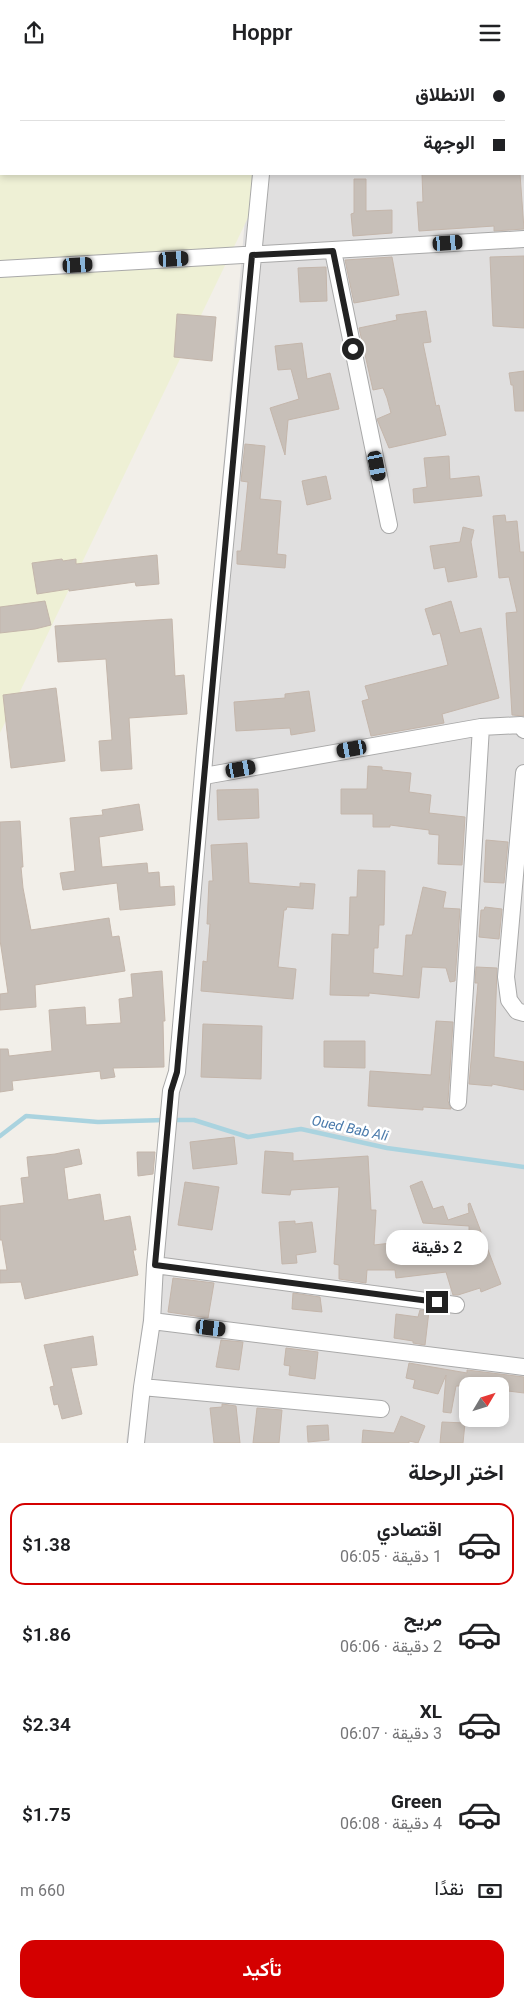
<!DOCTYPE html>
<html lang="ar">
<meta charset="utf-8">
<style>
:root{--surface:#fff;--page:#f2f2f2;--text:#202124;--muted:#757577;--line:#e0e0e0;--accent:#d40000}
body{margin:0;font-family:Roboto,Vazirmatn,sans-serif;background:var(--page);color:var(--text);direction:rtl;height:100vh;display:flex;flex-direction:column;font-size:19px;white-space:nowrap}
*{box-sizing:border-box;margin:0}
p{font-size:16px;color:var(--muted)}
.icon{flex:none;width:28px;height:28px;fill:none;stroke:currentColor;stroke-width:2;stroke-linecap:round;stroke-linejoin:round}
.map{position:relative;height:1378px;overflow:hidden;direction:ltr}
.side{display:flex;flex-direction:column;background:var(--surface);flex:1}
.side>*{flex:none}
.banner{position:absolute;left:0px;top:0px;width:525px;height:110px;box-shadow:0 2px 8px #0003;direction:rtl;display:grid;align-content:center;height:110px;padding:0 20px;background:var(--surface)}
.needle{width:32px;rotate:52deg}
.fabs{position:absolute;left:459px;top:1312px;display:grid;gap:10px}
.fabs a{display:grid;place-items:center;width:50px;height:50px;border-radius:10px;background:var(--surface);box-shadow:0 2px 8px #0003;font-size:25px}
.end{position:absolute;width:22px;height:22px;margin:-11px;border:6px solid #222;background:#fff;box-shadow:0 0 0 2px #fff}
.from{border-radius:50%}
.bubble{position:absolute;height:35px;border-radius:15px;background:var(--surface);box-shadow:0 2px 8px #0003;font-size:16px;font-weight:600;line-height:35px;text-align:center;direction:rtl}
.car{position:absolute;width:15px;height:30px;margin:-15px -8px;border-radius:6px;box-shadow:0 0 4px 1px #0007;background:linear-gradient(#222 24%,#8ab4d8 0 40%,#222 0 76%,#8ab4d8 0 86%,#222 0)}
.banner b{display:flex;align-items:center;gap:18px;height:48px;font-size:19px}
.banner b+b{border-top:1px solid var(--line)}
.banner i{width:12px;height:12px;background:var(--text)}
ul{padding:0;list-style:none}
li{display:flex;align-items:center;gap:15px;height:82px;margin:0 10px 8px;padding:0 10px;border:2px solid transparent;border-radius:15px}
li div{flex:1}
li b{display:block;font-size:19px}
li em{font-style:normal;font-weight:600}
li.active{border-color:var(--accent)}
li>.icon{width:45px;height:45px;stroke-width:1.5}
h2{padding:0 20px;font-size:22px;line-height:60px}
.pay{display:flex;align-items:center;gap:12px;height:55px;padding:0 20px;font-size:19px}
.pay p{margin-inline-start:auto}
.button{display:flex;gap:10px;margin-top:auto;padding:10px 20px}
.button a{flex:1;height:58px;border-radius:15px;background:var(--accent);color:#fff;font-size:20px;font-weight:600;line-height:58px;text-align:center}
header{display:flex;justify-content:space-between;align-items:center;height:65px;padding:0 20px;background:var(--surface);font-size:22px;font-weight:600}
.map>svg:first-child{display:block}
.residential{fill:#e0dfdf;fill-rule:evenodd}
.farmland{fill:#eef0d5}
.lines{fill:none;stroke-linecap:round;stroke-linejoin:round}
.stream{stroke:#aad3df;stroke-width:4.5}
.building{fill:#c7bfb8;stroke:#c4b6ab}
.minor-casing{stroke:#a9a9a9;stroke-width:18}
.minor{stroke:#fff;stroke-width:16}
.route{stroke:#222;stroke-width:6}
.labels{text-anchor:middle;stroke-width:5;stroke-linejoin:round;paint-order:stroke}
.water-label{font-size:14px;font-style:italic;fill:#4a7aab;stroke:#fff}
</style>
<header><svg class="icon" aria-label="menu" viewBox="0 0 24 24"><path d="M4 6h16M4 12h16M4 18h16"/></svg>Hoppr<svg class="icon" aria-label="share" viewBox="0 0 24 24"><path d="M12 15V3M7 8l5-5 5 5M5 13v7h14v-7"/></svg></header>
<div class="map">
<svg width="524" height="1378" viewBox="0 0 524 1378">
<rect width="100%" height="100%" fill="#f2efe9"/>
<path class="residential" d="M 524,0 L 524,1378 L 126,1378 L 151,1192 L 168,1029 L 249,109 L 524,109 L 524,1 L 520,1 ZM 468,1321 L 500,1321 L 500,1354 L 468,1354 Z"/>
<path class="farmland" d="M 0,0 L 321,0 L 1,1 L 1,109 L 269,109 L 0,668 Z"/>
<g class="lines">
<path class="stream" d="M 172,1055 L 194,1055 L 248,1072 L 301,1064 L 387,1083 L 524,1102
M 0,1071 L 26,1051 L 98,1057 L 164,1055"/>
</g>
<path class="building" d="M 422,109 L 520,109 L 524,164 L 494,166 L 494,161 L 419,166 L 417,137 L 423,137 Z
M 354,114 L 366,114 L 366,146 L 392,145 L 392,168 L 353,171 L 351,149 L 354,148 Z
M 524,191 L 524,263 L 493,261 L 490,192 Z
M 392,192 L 399,230 L 354,238 L 345,195 Z
M 326,202 L 327,236 L 300,237 L 298,203 Z
M 426,246 L 431,277 L 423,278 L 436,341 L 439,340 L 446,370 L 389,383 L 377,354 L 391,348 L 387,333 L 383,323 L 373,325 L 359,263 L 397,255 L 396,250 Z
M 177,249 L 216,252 L 212,296 L 174,292 Z
M 302,278 L 307,314 L 330,308 L 339,344 L 288,355 L 285,390 L 270,343 L 299,334 L 291,304 L 278,305 L 275,281 Z
M 524,306 L 524,346 L 515,346 L 513,320 L 511,320 L 509,308 Z
M 245,379 L 265,381 L 260,434 L 281,436 L 277,489 L 286,490 L 285,503 L 237,499 L 237,486 L 241,486 L 248,417 L 241,416 Z
M 449,391 L 450,414 L 479,411 L 482,431 L 414,438 L 413,424 L 427,422 L 424,393 Z
M 326,411 L 331,434 L 307,440 L 302,416 Z
M 505,450 L 506,457 L 517,456 L 520,487 L 524,487 L 524,651 L 512,650 L 506,548 L 517,547 L 509,512 L 499,513 L 493,451 Z
M 463,462 L 474,465 L 471,477 L 477,512 L 448,517 L 445,502 L 434,504 L 430,481 L 460,477 Z
M 157,490 L 159,519 L 136,521 L 135,517 L 69,526 L 69,524 L 37,529 L 32,498 L 62,494 L 63,496 L 76,494 L 76,499 Z
M 45,536 L 51,560 L 35,564 L 0,568 L 0,542 Z
M 451,536 L 460,568 L 481,563 L 499,633 L 442,649 L 444,658 L 371,671 L 362,636 L 369,634 L 365,621 L 448,600 L 440,568 L 433,570 L 425,544 Z
M 172,554 L 175,611 L 184,610 L 187,649 L 129,653 L 132,704 L 101,706 L 99,676 L 112,675 L 106,594 L 58,597 L 55,561 Z
M 56,623 L 65,696 L 11,703 L 3,630 Z
M 309,626 L 315,666 L 291,670 L 290,663 L 236,666 L 234,637 L 285,633 L 285,629 Z
M 368,701 L 382,702 L 382,705 L 411,708 L 409,727 L 431,730 L 429,748 L 465,752 L 462,800 L 438,799 L 439,770 L 429,769 L 429,765 L 390,760 L 390,762 L 373,762 L 373,749 L 341,749 L 341,724 L 367,724 Z
M 258,724 L 259,753 L 218,755 L 217,725 Z
M 139,739 L 143,765 L 99,772 L 102,802 L 147,798 L 148,808 L 159,807 L 160,822 L 174,821 L 175,840 L 120,845 L 117,818 L 63,825 L 60,808 L 75,806 L 70,753 L 103,750 L 102,745 Z
M 20,756 L 23,802 L 21,802 L 23,823 L 31,865 L 109,853 L 112,872 L 119,871 L 125,906 L 35,920 L 36,942 L 0,945 L 0,929 L 8,928 L 0,875 L 0,757 Z
M 486,775 L 508,777 L 504,818 L 484,817 Z
M 247,778 L 249,818 L 300,822 L 300,818 L 315,819 L 313,844 L 287,842 L 286,845 L 284,845 L 278,902 L 296,904 L 293,934 L 201,926 L 203,896 L 207,897 L 210,859 L 207,859 L 209,816 L 213,816 L 211,780 Z
M 358,805 L 385,806 L 384,860 L 379,860 L 378,883 L 374,883 L 373,908 L 403,911 L 406,870 L 412,870 L 423,822 L 446,827 L 443,843 L 460,844 L 455,916 L 450,917 L 446,903 L 422,902 L 419,933 L 369,928 L 369,931 L 330,930 L 332,869 L 349,870 L 350,832 L 357,832 Z
M 485,842 L 502,844 L 499,874 L 479,872 L 481,845 L 484,845 Z
M 476,902 L 497,903 L 494,992 L 524,997 L 524,1025 L 492,1019 L 492,1021 L 469,1019 L 478,918 L 475,918 Z
M 162,906 L 165,956 L 163,956 L 164,1002 L 113,1003 L 115,1012 L 101,1014 L 100,1006 L 12,1016 L 13,1025 L 0,1027 L 0,984 L 8,984 L 9,991 L 52,986 L 49,945 L 85,942 L 86,960 L 121,958 L 119,934 L 133,932 L 131,909 Z
M 436,956 L 453,957 L 448,1036 L 451,1044 L 423,1042 L 423,1045 L 368,1041 L 370,1006 L 431,1010 Z
M 203,959 L 262,961 L 261,1014 L 201,1012 Z
M 324,976 L 365,976 L 365,1003 L 324,1002 Z
M 234,1072 L 237,1099 L 193,1104 L 190,1077 Z
M 79,1084 L 82,1099 L 64,1103 L 68,1135 L 100,1129 L 104,1156 L 130,1151 L 136,1185 L 133,1185 L 138,1210 L 25,1234 L 21,1217 L 0,1218 L 0,1205 L 7,1205 L 2,1175 L 0,1175 L 0,1141 L 24,1138 L 21,1113 L 29,1112 L 27,1092 L 55,1089 Z
M 265,1086 L 293,1088 L 293,1096 L 368,1091 L 371,1145 L 376,1145 L 374,1180 L 469,1169 L 469,1161 L 423,1158 L 410,1121 L 422,1116 L 433,1144 L 443,1141 L 448,1155 L 469,1148 L 468,1139 L 470,1138 L 501,1219 L 481,1227 L 480,1223 L 458,1230 L 453,1230 L 446,1207 L 396,1213 L 395,1205 L 367,1205 L 366,1218 L 339,1214 L 339,1200 L 334,1199 L 339,1122 L 291,1125 L 290,1130 L 262,1128 Z
M 137,1087 L 155,1087 L 153,1109 L 138,1111 Z
M 185,1117 L 219,1122 L 212,1165 L 178,1160 Z
M 295,1156 L 295,1159 L 312,1157 L 316,1187 L 296,1190 L 297,1198 L 282,1199 L 279,1157 Z
M 173,1213 L 214,1218 L 208,1253 L 168,1247 Z
M 293,1228 L 320,1232 L 322,1247 L 292,1244 Z
M 420,1245 L 429,1246 L 425,1280 L 413,1278 L 413,1276 L 394,1273 L 396,1249 L 418,1252 Z
M 93,1271 L 97,1300 L 71,1303 L 82,1349 L 62,1354 L 58,1339 L 54,1340 L 50,1322 L 54,1321 L 44,1280 Z
M 221,1275 L 243,1277 L 239,1305 L 216,1302 Z
M 286,1283 L 318,1287 L 315,1314 L 289,1310 L 290,1301 L 284,1300 Z
M 409,1298 L 467,1308 L 467,1305 L 524,1312 L 524,1328 L 500,1325 L 500,1321 L 456,1321 L 451,1348 L 443,1347 L 446,1310 L 438,1329 L 413,1323 L 415,1315 L 406,1313 Z
M 222,1339 L 236,1341 L 240,1378 L 214,1378 L 210,1343 L 222,1342 Z
M 257,1343 L 282,1345 L 279,1378 L 253,1378 Z
M 401,1351 L 425,1361 L 418,1378 L 409,1376 L 409,1378 L 362,1378 L 363,1365 L 394,1368 Z
M 442,1357 L 465,1358 L 463,1378 L 440,1378 Z
M 328,1360 L 329,1375 L 308,1377 L 307,1361 Z"/>
<g class="lines">
<g class="minor-casing">
<path id="minor" d="M 333,186 L 389,460
M 0,204 L 524,174
M 524,708 L 506,912 L 509,935 L 517,946 L 524,948
M 204,711 L 481,662 L 521,660 L 524,665
M 458,1037 L 481,662
M 155,1200 L 456,1240
M 152,1256 L 524,1302
M 142,1322 L 381,1344
M 136,1378 L 142,1322 L 152,1256 L 155,1200 L 171,1026 L 177,1007 L 205,685 L 261,109"/>
</g>
<use href="#minor" class="minor"/>
</g>
<g class="lines">
<path class="route" d="M 353,284 L 333,186 L 252,190 L 177,1007 L 171,1026 L 155,1200 L 437,1237"/>
</g>
<g class="labels">
<g class="water-label">
<text transform="translate(350 1063) rotate(12)" y="5">Oued Bab Ali</text>
</g>
</g>
</svg>
<div class="fabs">
<a><svg class="needle" viewBox="-14 -14 28 28"><path d="M0-13l5 13h-10z" fill="#e53935"/><path d="M0 13l5-13h-10z" fill="#757577"/></svg></a>
</div>
<i class="end from" style="left:353px;top:284px"></i>
<i class="end" style="left:437px;top:1237px"></i>
<div class="bubble" style="left:386px;top:1165px;width:102px">2 دقيقة</div>
<i class="car" style="left:448px;top:178px;rotate:86deg"></i>
<i class="car" style="left:174px;top:194px;rotate:87deg"></i>
<i class="car" style="left:78px;top:200px;rotate:87deg"></i>
<i class="car" style="left:377px;top:401px;rotate:169deg"></i>
<i class="car" style="left:352px;top:684px;rotate:260deg"></i>
<i class="car" style="left:241px;top:704px;rotate:80deg"></i>
<i class="car" style="left:211px;top:1263px;rotate:97deg"></i>
<div class="banner">
<b><i class="from"></i>الانطلاق</b>
<b><i></i>الوجهة</b>
</div>
</div>
<section class="side">
<h2>اختر الرحلة</h2>
<ul>
<li class="active"><svg class="icon" aria-label="car" viewBox="0 0 24 24"><path d="M5 17H2v-5l4-1 3-4h7l3 4 3 1v5h-3M9 17h6M6 11h13"/><circle cx="7" cy="17" r="2"/><circle cx="17" cy="17" r="2"/></svg><div><b>اقتصادي</b><p>1 دقيقة · 06:05</p></div><em>$1.38</em></li>
<li><svg class="icon" aria-label="car" viewBox="0 0 24 24"><path d="M5 17H2v-5l4-1 3-4h7l3 4 3 1v5h-3M9 17h6M6 11h13"/><circle cx="7" cy="17" r="2"/><circle cx="17" cy="17" r="2"/></svg><div><b>مريح</b><p>2 دقيقة · 06:06</p></div><em>$1.86</em></li>
<li><svg class="icon" aria-label="car" viewBox="0 0 24 24"><path d="M5 17H2v-5l4-1 3-4h7l3 4 3 1v5h-3M9 17h6M6 11h13"/><circle cx="7" cy="17" r="2"/><circle cx="17" cy="17" r="2"/></svg><div><b>XL</b><p>3 دقيقة · 06:07</p></div><em>$2.34</em></li>
<li><svg class="icon" aria-label="car" viewBox="0 0 24 24"><path d="M5 17H2v-5l4-1 3-4h7l3 4 3 1v5h-3M9 17h6M6 11h13"/><circle cx="7" cy="17" r="2"/><circle cx="17" cy="17" r="2"/></svg><div><b>Green</b><p>4 دقيقة · 06:08</p></div><em>$1.75</em></li>
</ul>
<div class="pay"><svg class="icon" aria-label="cash" viewBox="0 0 24 24"><path d="M3 7h18v10H3z"/><circle cx="12" cy="12" r="2"/></svg>نقدًا<p>660 m</p></div>
<div class="button"><a>تأكيد</a></div>
</section>
